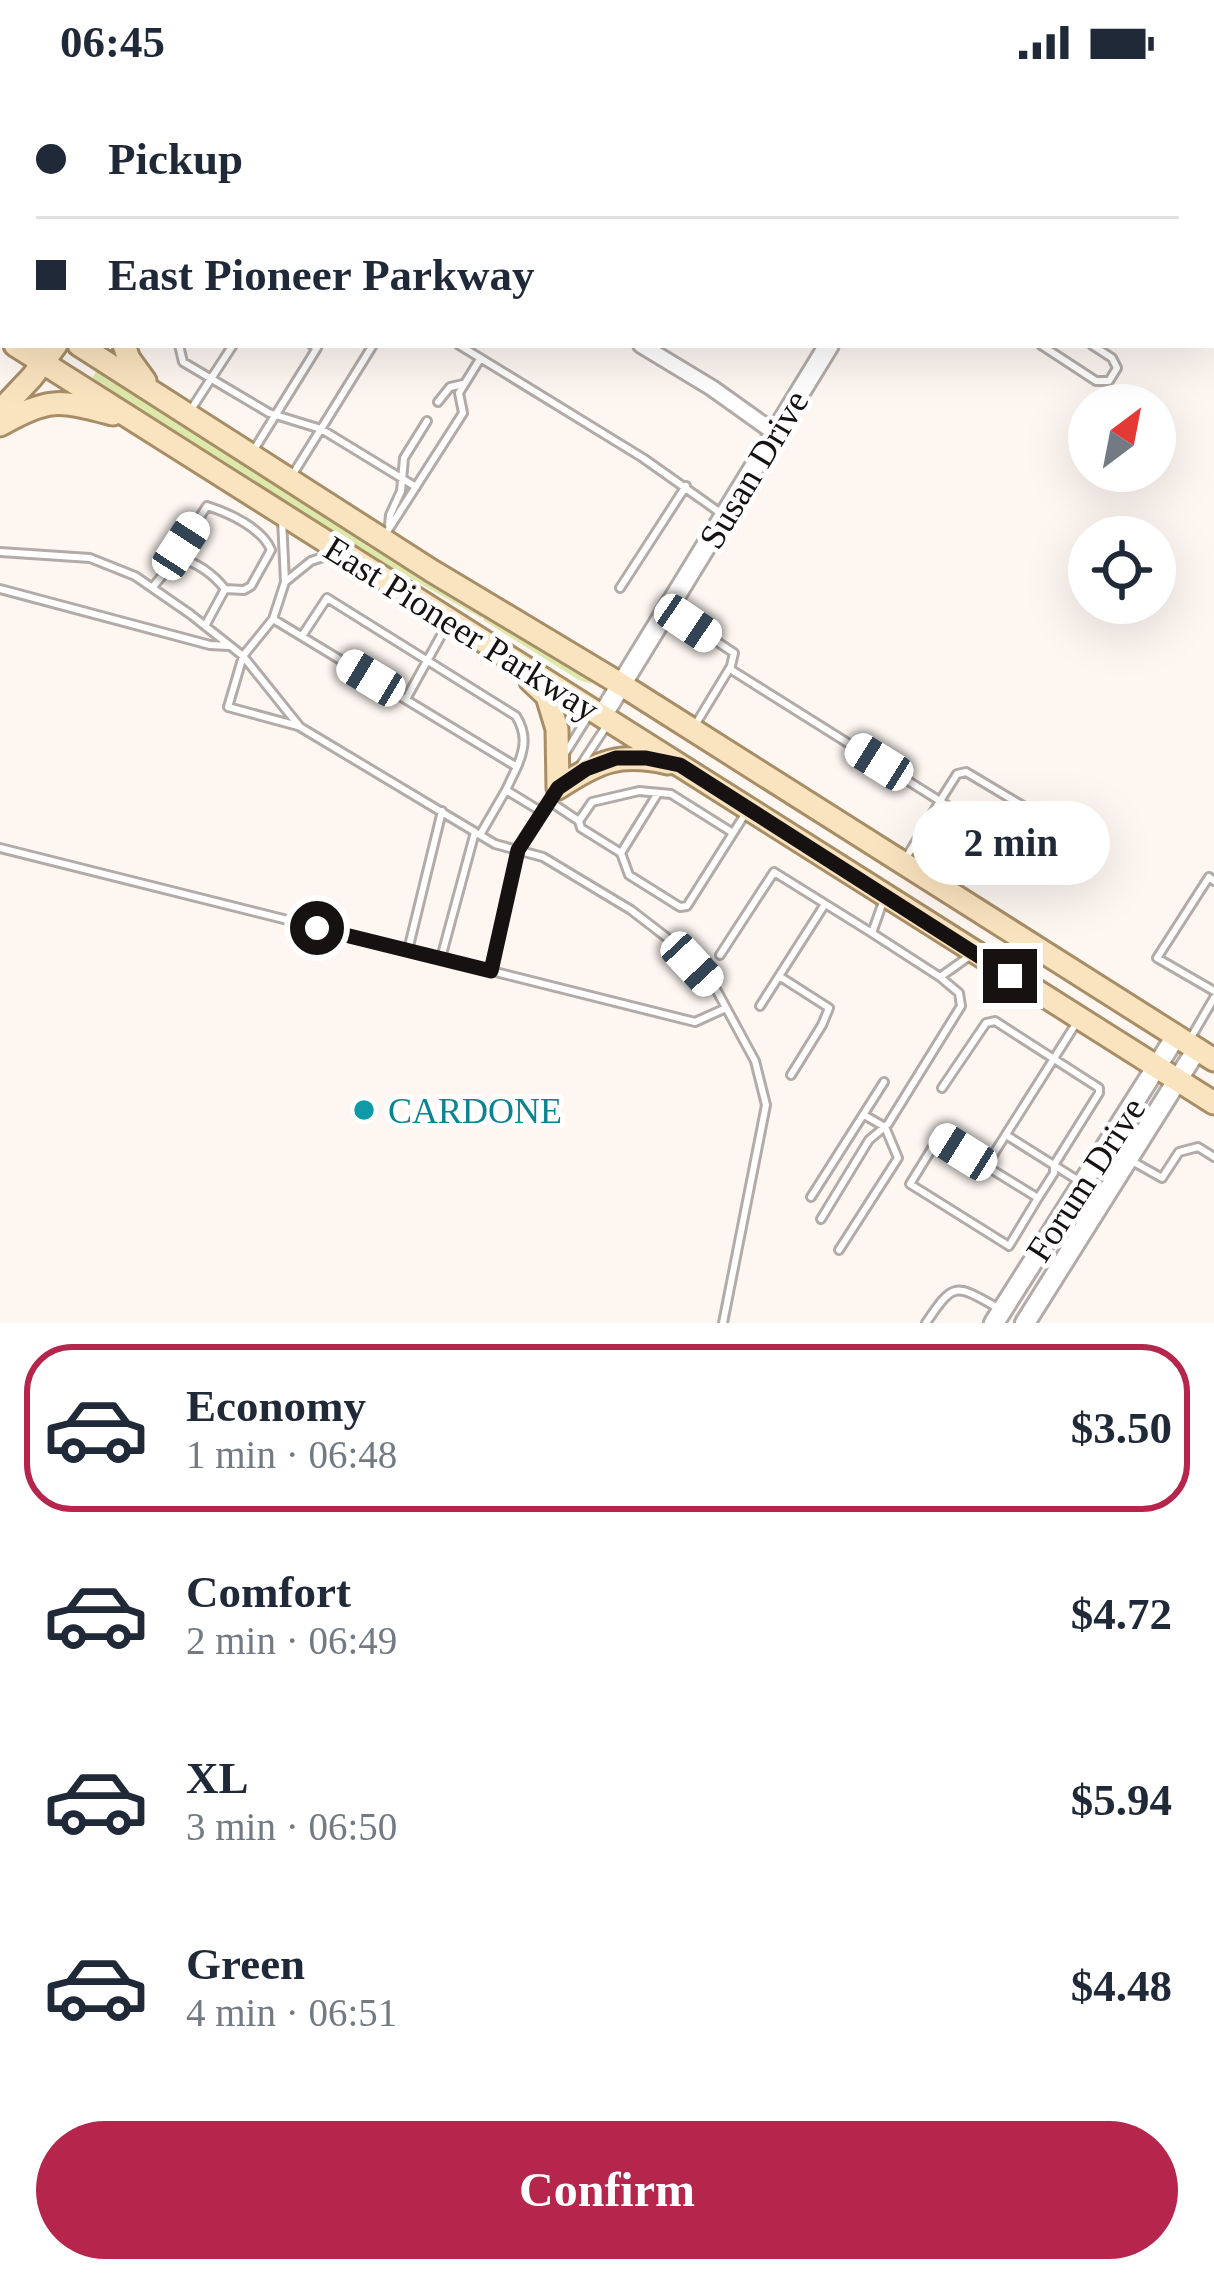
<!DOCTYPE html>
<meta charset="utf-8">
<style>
:root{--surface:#fff;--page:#f6f6f7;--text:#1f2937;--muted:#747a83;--line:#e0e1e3;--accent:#b6254b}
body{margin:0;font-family:Georgia,serif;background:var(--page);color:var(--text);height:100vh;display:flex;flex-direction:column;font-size:45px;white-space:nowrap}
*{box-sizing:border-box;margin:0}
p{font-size:39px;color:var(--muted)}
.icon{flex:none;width:66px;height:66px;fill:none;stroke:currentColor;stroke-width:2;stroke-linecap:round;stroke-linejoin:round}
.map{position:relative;height:1239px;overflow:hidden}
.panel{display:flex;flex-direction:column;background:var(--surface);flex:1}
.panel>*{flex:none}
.guide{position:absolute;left:0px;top:0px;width:1215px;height:264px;box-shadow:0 12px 48px #0002;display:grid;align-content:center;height:264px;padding:0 36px;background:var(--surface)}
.needle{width:78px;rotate:32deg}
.tools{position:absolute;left:1068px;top:300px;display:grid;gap:24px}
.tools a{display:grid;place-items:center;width:108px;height:108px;border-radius:50%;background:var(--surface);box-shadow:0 12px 48px #0002;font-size:60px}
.end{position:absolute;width:54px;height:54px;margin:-27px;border:15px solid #151211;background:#fff;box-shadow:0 0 0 6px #fff}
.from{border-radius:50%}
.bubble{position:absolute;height:84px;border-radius:42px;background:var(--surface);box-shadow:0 12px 48px #0002;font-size:39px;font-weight:800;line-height:84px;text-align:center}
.car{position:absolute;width:36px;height:72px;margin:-36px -18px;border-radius:15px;box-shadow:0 0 9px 3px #0007;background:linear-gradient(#fff 24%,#345 0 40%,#fff 0 76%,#345 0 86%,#fff 0)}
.guide b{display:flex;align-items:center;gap:42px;height:114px;font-size:45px}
.guide b+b{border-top:3px solid var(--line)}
.guide i{width:30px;height:30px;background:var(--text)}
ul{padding:21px 0 0;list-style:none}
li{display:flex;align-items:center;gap:36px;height:168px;margin:0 24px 18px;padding:0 12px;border:6px solid transparent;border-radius:48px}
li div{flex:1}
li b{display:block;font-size:45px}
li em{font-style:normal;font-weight:800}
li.active{border-color:var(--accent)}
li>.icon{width:108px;height:108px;stroke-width:1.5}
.action{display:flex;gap:24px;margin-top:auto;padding:24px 36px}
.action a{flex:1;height:138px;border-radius:72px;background:var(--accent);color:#fff;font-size:48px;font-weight:800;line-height:138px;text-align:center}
.status{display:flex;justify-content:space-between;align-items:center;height:84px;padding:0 60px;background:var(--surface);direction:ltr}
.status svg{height:33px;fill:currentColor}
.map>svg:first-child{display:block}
.green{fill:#dde8ab}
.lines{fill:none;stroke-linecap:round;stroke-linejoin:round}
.lane-casing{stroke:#b2aba7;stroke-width:12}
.street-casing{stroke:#b2aba7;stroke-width:20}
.secondary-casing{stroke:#b2aba7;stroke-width:24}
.primary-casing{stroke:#a88e67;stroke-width:27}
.highway-casing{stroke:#a88e67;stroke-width:30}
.lane{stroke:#fff;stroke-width:6}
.street{stroke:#fff;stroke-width:14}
.secondary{stroke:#fff;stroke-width:18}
.primary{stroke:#fae3bf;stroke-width:21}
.highway{stroke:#f7d095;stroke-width:24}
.route{stroke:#151211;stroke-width:15}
.culture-dot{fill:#0f9aa8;stroke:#fff;stroke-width:4.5}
.labels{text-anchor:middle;stroke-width:10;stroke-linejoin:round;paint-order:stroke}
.street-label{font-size:36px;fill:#151211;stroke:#fff}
.culture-label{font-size:36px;fill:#0d838f;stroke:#fff;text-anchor:start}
</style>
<div class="status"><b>06:45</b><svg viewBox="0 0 49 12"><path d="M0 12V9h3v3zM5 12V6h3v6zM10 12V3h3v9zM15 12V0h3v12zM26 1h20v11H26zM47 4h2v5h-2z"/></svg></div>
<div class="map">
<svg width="1214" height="1239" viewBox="0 0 1214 1239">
<rect width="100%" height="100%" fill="#fdf6f1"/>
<path class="green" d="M 0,0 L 62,0 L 64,3 L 3,3 L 3,142 L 0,142 Z
M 99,283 L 584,590 L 592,600 L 579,596 L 483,536 L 484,533 L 481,534 L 336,452 L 91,296 Z"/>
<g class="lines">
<g class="lane-casing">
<path id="lane" d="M 1036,3 L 1038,0
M 179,261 L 183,278 L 269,329 L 321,345 L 373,261
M 459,261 L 643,374 L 722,430
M 1041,261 L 1096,297 L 1109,297 L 1117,284 L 1112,274 L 1092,261
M 438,318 L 450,303 L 463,300
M 192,324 L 233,261
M 252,369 L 317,264 L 312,261
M 293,390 L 321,345 L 416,403
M 282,435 L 285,498 L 273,535 L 243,572 L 228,623 L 298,642
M 389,441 L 390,431 L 401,407 L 404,374 L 427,337
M 385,451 L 463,329 L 459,309 L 480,275
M 0,468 L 90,474 L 135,492 L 190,530 L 243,572 L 300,643 L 495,760 L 543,773 L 631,826 L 666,853 L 717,907 L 755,977 L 766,1021 L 723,1239
M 176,475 L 181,462 L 207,422 C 229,429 262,444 271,466 L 251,502 L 244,506 L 225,505
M 285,498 L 311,477 L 332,470
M 152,504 L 176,475 C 194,475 214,491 225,505 L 205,542
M 620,504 L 686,402
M 0,505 L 210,561 L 229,562
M 671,527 L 734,569 L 731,582 L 694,643
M 273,535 L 517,683 L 506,706
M 302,552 L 327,514 L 516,632 C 527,650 525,664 517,683
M 730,585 L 940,717 L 906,774
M 406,615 L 448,539
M 564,671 L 589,631
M 580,682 L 605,644
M 549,717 L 579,737
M 733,749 L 671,710 L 639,707 L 592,718 L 579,737 L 581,744 L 621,769 L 629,791 L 680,823 L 687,822 L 747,727
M 480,751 L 506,706 L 542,728
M 0,764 L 695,938 L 726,924
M 621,769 L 658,709
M 1042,783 L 940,717 L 957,690 L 966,688 L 1060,744
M 1214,797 L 1209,793 L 1157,874 L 1214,907
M 884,815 L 872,849 L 940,893 L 971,871
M 408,866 L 442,727
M 720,871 L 774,788 L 872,849
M 441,874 L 475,748
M 491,886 L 518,766 L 554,709
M 779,892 L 829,924 L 822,941 L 791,991
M 760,922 L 825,820
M 1193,950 L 1214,914
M 942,1004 L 986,939 L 995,937 L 1099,1004 L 1099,1009 L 1054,1081 L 1054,1089 L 1038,1114
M 1006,1051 L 1079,1097
M 1132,1077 L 1162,1094 L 1179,1068 L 1198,1063 L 1214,1073
M 986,1082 L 1038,1114 L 1009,1162 L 910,1100 L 939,1053 L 986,1082 L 1077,938
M 811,1113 L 884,998
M 821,1135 L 869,1056 L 888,1040 L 961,922 L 959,909 L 940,893
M 839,1166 L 898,1074 L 885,1043 L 864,1031
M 926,1239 C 954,1197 955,1200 998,1224"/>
</g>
<g class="street-casing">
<path id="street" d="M 209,0 L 214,3
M 929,0 L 934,3
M 379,3 L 383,0
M 612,3 L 614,0
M 815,3 L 817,0
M 641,261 L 712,304 L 775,349"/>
</g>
<g class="secondary-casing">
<path id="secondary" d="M 987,3 L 989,0
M 602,632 L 829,261
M 994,1239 L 1176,952
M 1025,1239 L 1197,965"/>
</g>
<g class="primary-casing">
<path id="primary" d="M 149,3 L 150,0
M 0,210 L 3,212
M 15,261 L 1214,1019
M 79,261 L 432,487 L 622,601 L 1214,976
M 124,261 L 129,275 L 145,297
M 0,327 L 32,293 L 56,261
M 0,341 C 51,313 58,316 113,330
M 531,597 L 547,612 L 557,645 L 558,704 C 599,677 620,668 668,679"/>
</g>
<g class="highway-casing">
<path id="highway" d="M 68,0 L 69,3
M 0,152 L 3,151"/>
</g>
<use href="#lane" class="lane"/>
<use href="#street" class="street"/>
<use href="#secondary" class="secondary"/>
<use href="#primary" class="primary"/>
<use href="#highway" class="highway"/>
</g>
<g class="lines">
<path class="route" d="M 317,844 L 491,887 L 518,766 L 558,704 L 586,685 L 616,674 L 646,674 L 680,681 L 1010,892"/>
</g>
<circle class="culture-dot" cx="364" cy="1026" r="12"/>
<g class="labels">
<g class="street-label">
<text transform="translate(753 385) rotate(-59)" y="13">Susan Drive</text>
<text transform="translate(462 544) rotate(32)" y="13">East Pioneer Parkway</text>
<text transform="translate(1085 1095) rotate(-57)" y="13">Forum Drive</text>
</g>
<g class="culture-label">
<text x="388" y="1039">CARDONE</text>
</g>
</g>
</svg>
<div class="tools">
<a><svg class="needle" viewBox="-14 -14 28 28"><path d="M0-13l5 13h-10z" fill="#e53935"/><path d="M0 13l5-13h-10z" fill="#747a83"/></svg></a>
<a><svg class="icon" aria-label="locate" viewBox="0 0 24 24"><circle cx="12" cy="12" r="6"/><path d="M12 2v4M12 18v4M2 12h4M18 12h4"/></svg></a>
</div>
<i class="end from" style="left:317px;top:844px"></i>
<i class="end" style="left:1010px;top:892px"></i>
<div class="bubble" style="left:912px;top:717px;width:198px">2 min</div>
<i class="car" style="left:181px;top:462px;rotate:33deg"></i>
<i class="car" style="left:688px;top:539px;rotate:124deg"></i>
<i class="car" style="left:371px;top:594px;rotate:301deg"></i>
<i class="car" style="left:879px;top:678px;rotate:302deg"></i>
<i class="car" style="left:692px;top:880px;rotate:137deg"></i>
<i class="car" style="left:963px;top:1068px;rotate:302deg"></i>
<div class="guide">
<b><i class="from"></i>Pickup</b>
<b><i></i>East Pioneer Parkway</b>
</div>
</div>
<section class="panel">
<ul>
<li class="active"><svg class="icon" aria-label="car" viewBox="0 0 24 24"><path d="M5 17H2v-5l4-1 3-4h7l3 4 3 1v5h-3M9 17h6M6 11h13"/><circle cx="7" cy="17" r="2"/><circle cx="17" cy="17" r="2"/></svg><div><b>Economy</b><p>1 min · 06:48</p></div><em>$3.50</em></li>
<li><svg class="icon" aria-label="car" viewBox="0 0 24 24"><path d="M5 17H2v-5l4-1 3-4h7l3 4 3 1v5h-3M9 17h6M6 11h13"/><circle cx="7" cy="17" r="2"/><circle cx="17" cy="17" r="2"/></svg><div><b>Comfort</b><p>2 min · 06:49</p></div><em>$4.72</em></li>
<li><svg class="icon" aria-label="car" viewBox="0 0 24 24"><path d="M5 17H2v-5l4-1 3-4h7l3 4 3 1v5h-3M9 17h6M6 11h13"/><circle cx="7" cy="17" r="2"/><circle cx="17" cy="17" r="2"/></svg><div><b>XL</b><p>3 min · 06:50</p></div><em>$5.94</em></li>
<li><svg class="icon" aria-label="car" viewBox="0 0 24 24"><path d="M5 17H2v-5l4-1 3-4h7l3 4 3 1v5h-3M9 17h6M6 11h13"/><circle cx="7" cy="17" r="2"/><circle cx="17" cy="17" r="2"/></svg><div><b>Green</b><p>4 min · 06:51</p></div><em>$4.48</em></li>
</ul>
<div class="action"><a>Confirm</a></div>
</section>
